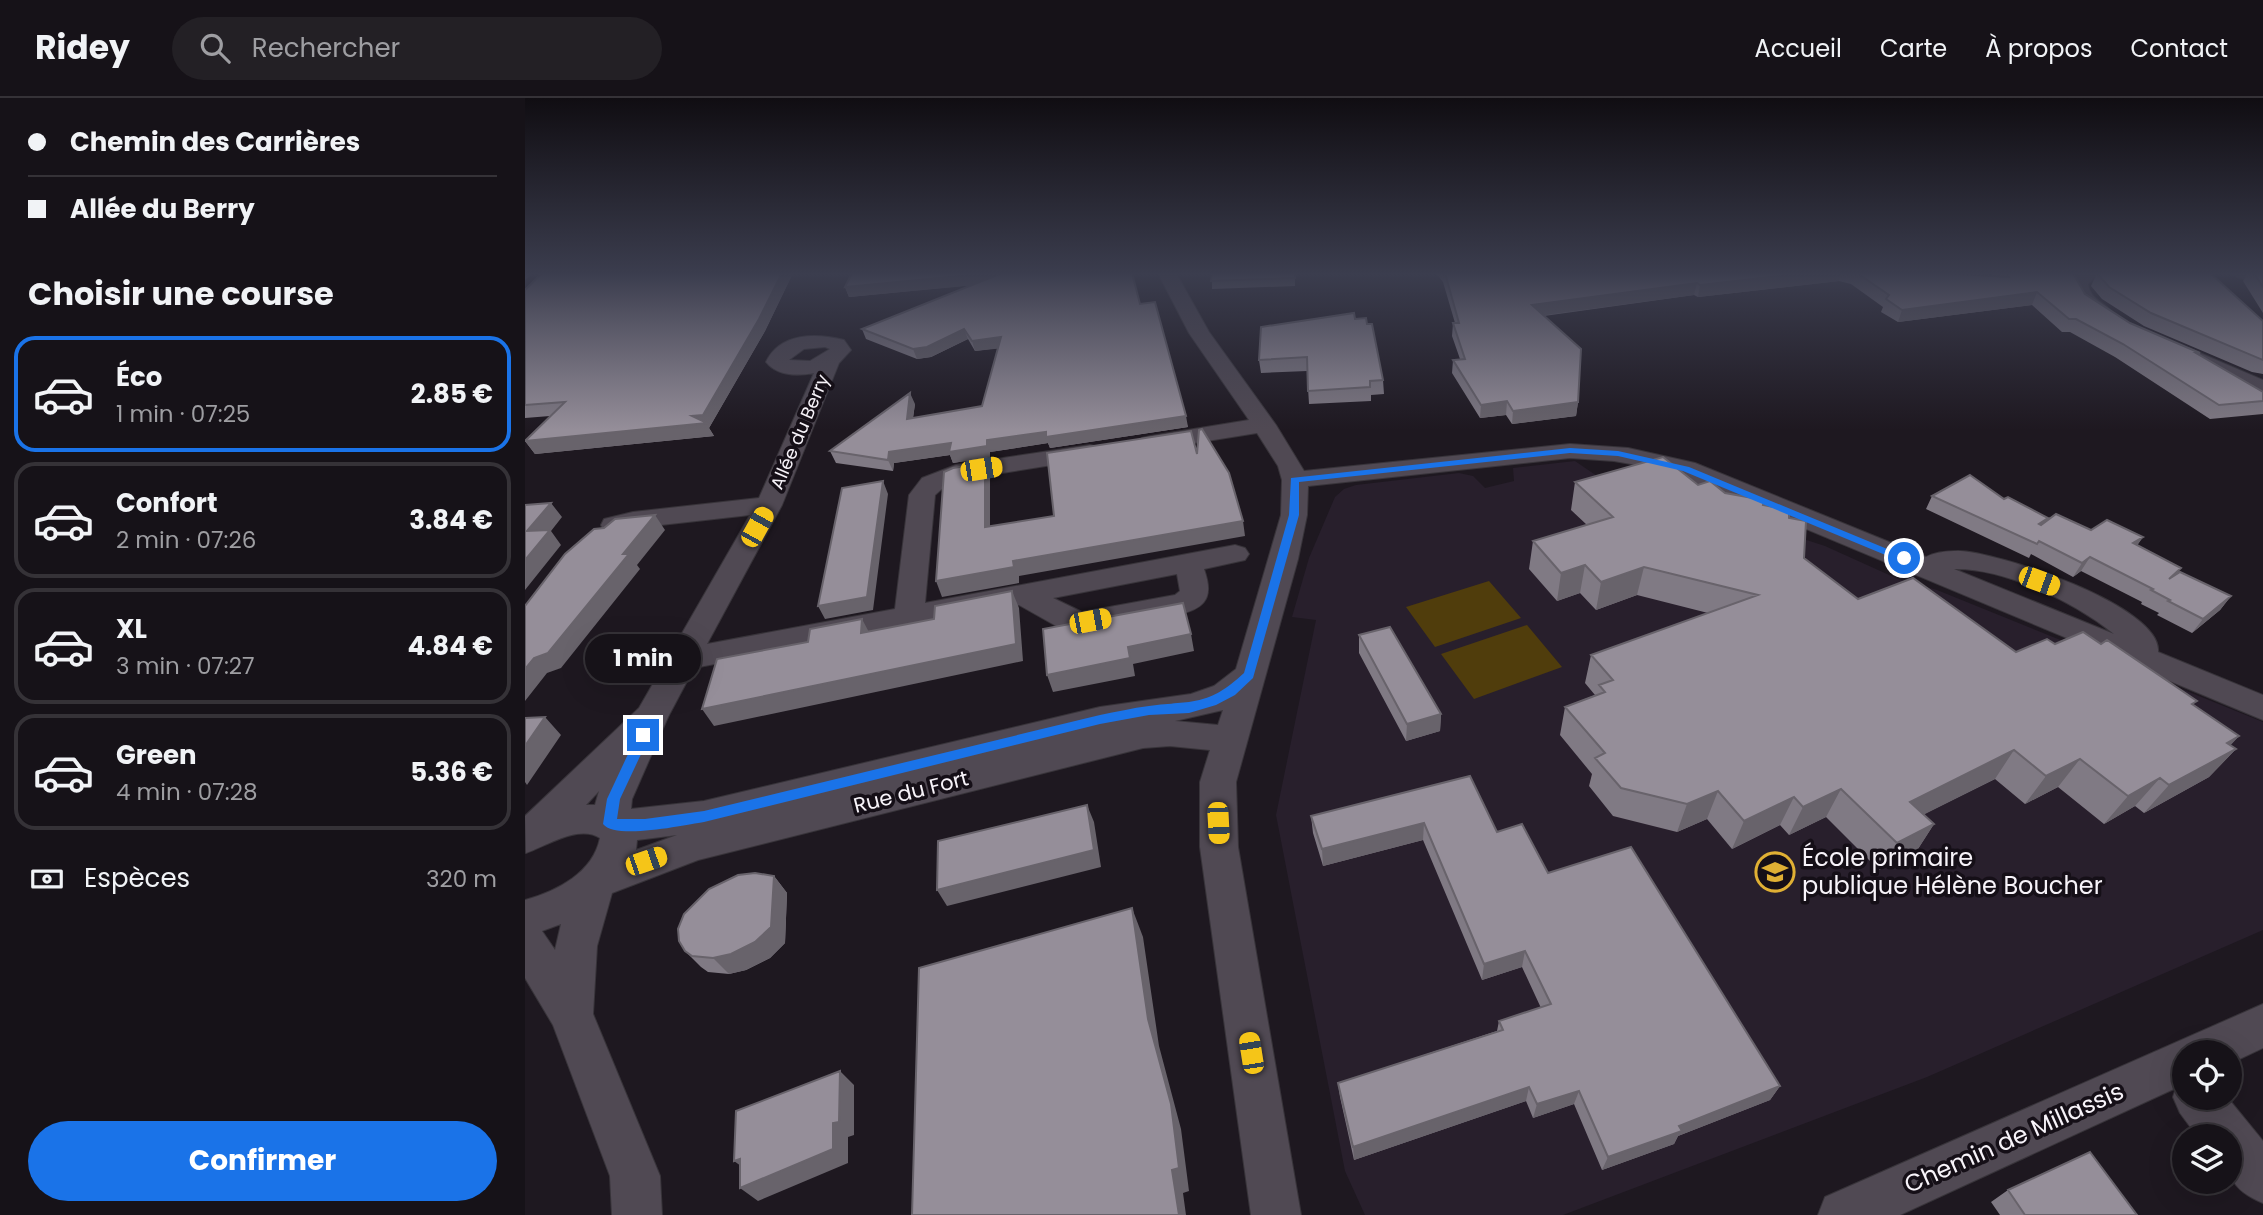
<!DOCTYPE html>
<html lang="fr">
<meta charset="utf-8">
<style>
:root{--surface:#161218;--page:#232025;--text:#f1f3f6;--muted:#9e9ea2;--line:#353237;--accent:#1a73e8}
body{margin:0;font-family:Poppins,sans-serif;background:var(--page);color:var(--text);height:100vh;display:flex;flex-direction:column;font-size:26px;white-space:nowrap}
*{box-sizing:border-box;margin:0}
p{font-size:23px;color:var(--muted)}
.icon{flex:none;width:38px;height:38px;fill:none;stroke:currentColor;stroke-width:2;stroke-linecap:round;stroke-linejoin:round}
.map{position:relative;flex:1;overflow:hidden}
.details{display:flex;flex-direction:column;background:var(--surface);width:525px}
.details>*{flex:none}
.banner{display:grid;align-content:center;height:154px;padding:0 28px;background:var(--surface)}
.buttons{position:absolute;left:1647px;top:942px;display:grid;gap:14px}
.buttons a{display:grid;place-items:center;width:70px;height:70px;border-radius:50%;background:var(--surface);box-shadow:0 7px 28px #0002,0 0 0 2px var(--line);font-size:35px}
.end{position:absolute;width:32px;height:32px;margin:-16px;border:9px solid #1a73e8;background:#fff;box-shadow:0 0 0 4px #fff}
.from{border-radius:50%}
.bubble{position:absolute;height:49px;border-radius:24px;background:var(--surface);box-shadow:0 7px 28px #0002,0 0 0 2px var(--line);font-size:23px;font-weight:700;line-height:49px;text-align:center}
.car{position:absolute;width:21px;height:42px;margin:-21px -10px;border-radius:9px;box-shadow:0 0 5px 2px #0007;background:linear-gradient(#f5c518 24%,#345 0 40%,#f5c518 0 76%,#345 0 86%,#f5c518 0)}
.banner b{display:flex;align-items:center;gap:24px;height:66px;font-size:26px}
.banner b+b{border-top:2px solid var(--line)}
.banner i{width:18px;height:18px;background:var(--text)}
ul{padding:0;list-style:none}
li{display:flex;align-items:center;gap:21px;height:116px;margin:0 14px 10px;padding:0 14px;border:4px solid var(--line);border-radius:21px}
li div{flex:1}
li b{display:block;font-size:26px}
li em{font-style:normal;font-weight:700}
li.active{border-color:var(--accent)}
li>.icon{width:63px;height:63px;stroke-width:1.5}
h2{padding:0 28px;font-size:32px;line-height:84px}
.pay{display:flex;align-items:center;gap:18px;height:77px;padding:0 28px;font-size:26px}
.pay p{margin-inline-start:auto}
.cta{display:flex;gap:14px;margin-top:auto;padding:14px 28px}
.cta a{flex:1;height:80px;border-radius:42px;background:var(--accent);color:#fff;font-size:28px;font-weight:700;line-height:80px;text-align:center}
header{display:flex;align-items:center;gap:42px;box-sizing:border-box;height:98px;padding:0 35px;background:var(--surface);border-bottom:2px solid var(--line)}
header strong{font-size:33px}
nav{display:flex;gap:38px;margin-inline-start:auto;font-size:24px}
.search{width:490px;height:63px;background:var(--page);display:flex;align-items:center;gap:18px;box-sizing:border-box;padding:0 24px;border-radius:38px;color:var(--muted);font-size:26px}
main{display:flex;flex:1;min-height:0}
.map>svg:first-child{display:block}
.built{fill:#281f2c}
.green{fill:#503d0c}
.lines{fill:none;stroke-linecap:round;stroke-linejoin:round}
.minor-casing{stroke:#38343a;stroke-width:2}
.minor{fill:#504953;fill-rule:evenodd}
.wall{fill:#807a84}
.shaded-wall{fill:#68636b}
.building{fill:#958e99;stroke:#68636b;stroke-width:2}
.route{fill:#1a73e8}
.labels{text-anchor:middle;stroke-width:7;stroke-linejoin:round;paint-order:stroke}
.far-street-label{font-size:18px;fill:#f7f3f9;stroke:#150f17}
.street-label{font-size:21px;fill:#f7f3f9;stroke:#150f17}
.near-poi-label{font-size:24px;fill:#f7f3f9;stroke:#150f17;text-anchor:start}
.near-street-label{font-size:24px;fill:#f7f3f9;stroke:#150f17}
</style>
<header>
<strong>Ridey</strong>
<div class="search"><svg class="icon" aria-label="search" viewBox="0 0 24 24"><circle cx="10" cy="10" r="6"/><path d="M15 15l6 6"/></svg>Rechercher</div>
<nav><a>Accueil</a><a>Carte</a><a>À propos</a><a>Contact</a></nav>
</header>
<main>
<section class="details">
<div class="banner">
<b><i class="from"></i>Chemin des Carrières</b>
<b><i></i>Allée du Berry</b>
</div>
<h2>Choisir une course</h2>
<ul>
<li class="active"><svg class="icon" aria-label="car" viewBox="0 0 24 24"><path d="M5 17H2v-5l4-1 3-4h7l3 4 3 1v5h-3M9 17h6M6 11h13"/><circle cx="7" cy="17" r="2"/><circle cx="17" cy="17" r="2"/></svg><div><b>Éco</b><p>1 min · 07:25</p></div><em>2.85 €</em></li>
<li><svg class="icon" aria-label="car" viewBox="0 0 24 24"><path d="M5 17H2v-5l4-1 3-4h7l3 4 3 1v5h-3M9 17h6M6 11h13"/><circle cx="7" cy="17" r="2"/><circle cx="17" cy="17" r="2"/></svg><div><b>Confort</b><p>2 min · 07:26</p></div><em>3.84 €</em></li>
<li><svg class="icon" aria-label="car" viewBox="0 0 24 24"><path d="M5 17H2v-5l4-1 3-4h7l3 4 3 1v5h-3M9 17h6M6 11h13"/><circle cx="7" cy="17" r="2"/><circle cx="17" cy="17" r="2"/></svg><div><b>XL</b><p>3 min · 07:27</p></div><em>4.84 €</em></li>
<li><svg class="icon" aria-label="car" viewBox="0 0 24 24"><path d="M5 17H2v-5l4-1 3-4h7l3 4 3 1v5h-3M9 17h6M6 11h13"/><circle cx="7" cy="17" r="2"/><circle cx="17" cy="17" r="2"/></svg><div><b>Green</b><p>4 min · 07:28</p></div><em>5.36 €</em></li>
</ul>
<div class="pay"><svg class="icon" aria-label="cash" viewBox="0 0 24 24"><path d="M3 7h18v10H3z"/><circle cx="12" cy="12" r="2"/></svg>Espèces<p>320 m</p></div>
<div class="cta"><a>Confirmer</a></div>
</section>
<div class="map">
<svg width="1738" height="1117" viewBox="0 0 1738 1117">
<rect width="100%" height="100%" fill="#1e1820"/>
<path class="built" d="M 1050,363 L 1091,391 L 1257,434 L 1300,448 L 1373,481 L 1412,492 L 1738,624 L 1738,832 L 1402,979 L 1038,1117 L 840,1117 L 820,1073 L 751,717 L 791,522 L 767,519 L 784,460 L 810,399 L 819,391 L 831,387 L 934,375 L 948,378 L 960,390 L 989,383 L 988,370 Z"/>
<path class="green" d="M 964,483 L 996,520 L 910,549 L 881,509 Z
M 1002,527 L 1037,569 L 949,601 L 916,556 Z"/>
<g class="lines">
<g class="minor-casing">
<path id="minor" d="M 633,175 L 651,175 L 684,234 L 751,327 L 779,373 L 1045,346 L 1103,350 L 1170,365 L 1401,459 C 1410,454 1422,453 1433,453 C 1470,453 1638,508 1633,554 L 1738,597 L 1738,622 L 1140,372 L 1089,363 L 1045,360 L 783,388 L 782,417 L 773,461 L 711,684 L 713,749 L 776,1117 L 726,1117 L 675,749 L 675,684 L 685,652 L 645,648 L 618,650 L 173,762 L 87,795 L 72,848 L 68,916 L 135,1078 L 137,1117 L 87,1117 L 85,1078 L 28,927 L 0,880 L 0,802 C 32,793 68,775 75,740 C 54,726 21,748 1,755 L 0,718 L 114,610 L 225,417 L 109,430 L 89,435 L 79,433 L 76,427 L 79,421 L 108,414 L 234,400 L 289,275 C 273,278 252,278 241,264 C 255,234 292,235 319,242 L 326,252 L 314,265 L 257,407 L 182,546 L 370,511 L 384,397 L 397,380 L 431,367 L 565,347 L 574,349 L 577,354 L 574,359 L 565,361 L 433,382 L 420,388 L 410,397 L 400,505 L 710,447 L 720,450 L 724,456 L 720,462 L 679,471 C 687,494 685,508 659,515 L 557,534 L 533,529 L 494,507 L 169,570 L 143,619 L 107,701 L 106,711 L 179,703 L 575,609 L 666,596 L 689,588 L 711,571 L 756,417 L 757,382 L 753,368 L 732,335 L 626,352 L 617,350 L 614,345 L 617,340 L 626,338 L 724,322 L 664,235 ZM 300,249 L 305,251 L 285,263 L 264,262 L 279,251 ZM 1429,471 C 1480,470 1549,504 1589,536 ZM 652,476 L 655,493 L 650,497 L 557,514 L 528,500 ZM 698,612 L 693,627 L 650,623 ZM 74,693 L 70,707 L 61,707 ZM 152,737 L 111,752 L 112,742 ZM 36,826 L 30,852 L 17,833 Z
M 1553,175 L 1574,175 L 1563,186 C 1565,202 1580,204 1589,216 L 1586,220 C 1567,225 1545,203 1545,184 Z
M 1705,175 L 1738,175 L 1738,184 L 1714,180 Z
M 1663,250 L 1738,282 L 1738,297 L 1656,260 L 1652,256 L 1656,252 Z
M 1738,906 L 1738,950 L 1704,966 L 1704,954 L 1659,954 L 1659,999 L 1702,999 L 1738,1043 L 1738,1105 C 1700,1089 1704,1074 1704,1038 L 1672,1038 L 1655,1015 L 1648,999 L 1651,990 L 1375,1117 L 1293,1117 L 1300,1099 Z"/>
</g>
<use href="#minor" class="minor"/>
</g>
<path class="wall" d="M 17,175 L 268,175 L 240,233 L 184,330 L 189,338 L 10,356 L 0,343 L 25,318 L 0,320 L 0,192 Z
M 607,175 L 615,206 L 663,329 L 525,350 L 523,345 L 465,354 L 465,359 L 428,365 L 425,357 L 369,365 L 368,373 L 311,365 L 305,353 L 390,306 L 388,320 L 457,308 L 473,250 L 450,253 L 443,241 L 406,259 L 392,261 L 341,241 L 337,231 L 447,187 L 324,199 L 320,189 Z
M 687,175 L 770,175 L 770,188 L 687,191 Z
M 911,175 L 1420,175 L 1469,179 L 1467,175 L 1550,175 L 1549,177 L 1560,196 L 1605,225 L 1675,255 L 1674,257 L 1738,294 L 1738,316 L 1685,321 L 1590,259 L 1545,234 L 1537,234 L 1507,207 L 1373,224 L 1356,214 L 1358,209 L 1326,186 L 1314,183 L 1173,199 L 1169,197 L 1019,218 L 1053,304 L 1051,318 L 987,326 L 981,317 L 955,320 L 927,275 L 928,262 L 935,261 L 927,238 L 928,225 L 930,225 L 918,184 Z
M 1572,175 L 1738,223 L 1738,276 L 1727,274 L 1619,228 L 1577,201 L 1566,188 Z
M 1723,175 L 1738,175 L 1738,215 L 1718,183 Z
M 830,221 L 842,226 L 858,282 L 859,296 L 846,297 L 846,303 L 784,306 L 782,273 L 736,275 L 734,262 Z
M 1050,384 L 1173,387 L 1238,407 L 1264,420 L 1279,460 L 1333,501 L 1491,554 L 1530,546 L 1669,607 L 1714,638 L 1705,647 L 1711,651 L 1684,679 L 1619,715 L 1610,708 L 1579,726 L 1533,689 L 1500,706 L 1470,681 L 1399,716 L 1409,726 L 1391,754 L 1354,772 L 1301,719 L 1264,737 L 1255,727 L 1207,751 L 1182,721 L 1152,734 L 1088,718 L 1064,688 L 1067,676 L 1035,637 L 1040,609 L 1070,597 L 1060,585 L 1066,557 L 1183,515 L 1112,497 L 1071,512 L 1055,495 L 1032,503 L 1004,471 L 1008,443 L 1062,427 L 1046,412 Z
M 1407,398 L 1479,401 L 1520,424 L 1566,432 L 1618,439 L 1612,447 L 1651,476 L 1706,498 L 1695,512 L 1667,535 L 1632,517 L 1634,515 L 1616,506 L 1617,504 L 1556,473 L 1548,479 L 1506,456 L 1504,460 L 1401,411 Z
M 834,537 L 916,616 L 915,633 L 881,643 L 834,555 Z
M 945,678 L 972,734 L 1023,775 L 1255,988 L 1245,1002 L 1153,1038 L 1149,1046 L 1077,1072 L 1049,1006 L 1008,1020 L 1001,1003 L 829,1062 L 815,999 L 813,985 L 972,933 L 974,923 L 1016,910 L 997,869 L 957,882 L 898,742 L 798,768 L 788,735 L 786,718 Z
M 249,778 L 262,795 L 260,845 L 245,860 L 221,872 L 204,876 L 183,874 L 176,869 L 160,853 Z
M 1483,1092 L 1612,1117 L 1475,1117 L 1466,1104 Z"/>
<path class="shaded-wall" d="M 0,175 L 8,175 L 0,182 Z
M 257,175 L 268,175 L 240,233 L 184,330 L 189,338 L 10,356 L 0,343 Z
M 467,175 L 481,175 L 483,184 L 324,199 L 320,189 Z
M 1282,175 L 1316,175 L 1314,183 L 1173,199 L 1175,187 Z
M 1172,185 L 1169,197 L 1006,219 L 1007,207 Z
M 1512,194 L 1507,207 L 1373,224 L 1377,212 Z
M 439,231 L 443,241 L 406,259 L 392,261 L 388,251 Z
M 476,239 L 479,250 L 450,253 L 447,243 Z
M 385,295 L 390,306 L 386,333 L 382,321 Z
M 982,303 L 981,317 L 955,320 L 956,307 Z
M 1053,304 L 1051,318 L 987,326 L 988,313 Z
M 661,318 L 663,329 L 525,350 L 523,345 L 465,354 L 465,359 L 428,365 L 425,357 L 369,365 L 368,373 L 363,362 L 364,354 L 426,345 L 462,342 L 521,334 Z
M 460,365 L 465,380 L 465,445 L 460,429 Z
M 358,383 L 363,396 L 348,512 L 300,521 L 293,508 Z
M 26,405 L 37,419 L 26,433 L 36,447 L 0,492 L 0,462 L 2,433 Z
M 130,417 L 140,432 L 112,467 L 115,471 L 36,570 L 22,575 L 0,603 L 0,571 Z
M 718,423 L 720,438 L 494,478 L 494,485 L 417,499 L 411,483 L 488,463 Z
M 1618,439 L 1609,452 L 1608,445 Z
M 1565,459 L 1556,473 L 1548,479 L 1557,465 Z
M 1060,467 L 1055,495 L 1032,503 L 1036,475 Z
M 1119,469 L 1112,497 L 1071,512 L 1076,484 Z
M 487,493 L 494,510 L 498,563 L 189,628 L 177,611 Z
M 1706,498 L 1695,512 L 1667,535 L 1678,521 Z
M 337,521 L 346,538 L 336,535 Z
M 666,536 L 669,553 L 608,566 L 610,578 L 528,594 L 522,577 L 603,549 Z
M 916,616 L 915,633 L 881,643 L 882,626 Z
M 20,619 L 36,637 L 2,687 L 0,684 L 0,648 Z
M 1714,638 L 1693,661 L 1711,651 L 1684,679 L 1619,715 L 1644,687 L 1702,645 Z
M 1489,652 L 1470,681 L 1368,732 L 1385,704 Z
M 1555,661 L 1533,689 L 1500,706 L 1521,678 Z
M 1635,680 L 1610,708 L 1579,726 L 1603,698 Z
M 1316,691 L 1301,719 L 1264,737 L 1278,709 Z
M 1193,693 L 1182,721 L 1152,734 L 1162,706 Z
M 1269,699 L 1255,727 L 1207,751 L 1219,723 Z
M 562,707 L 569,724 L 576,769 L 422,808 L 412,792 Z
M 899,725 L 898,742 L 798,768 L 797,751 Z
M 1409,726 L 1391,754 L 1354,772 L 1372,745 Z
M 249,778 L 262,795 L 260,845 L 245,860 L 221,872 L 204,876 L 188,860 Z
M 607,810 L 618,839 L 634,948 L 656,1031 L 664,1093 L 658,1095 L 661,1117 L 654,1117 L 623,921 Z
M 1000,853 L 997,869 L 957,882 L 959,866 Z
M 315,973 L 329,987 L 329,1037 L 323,1039 L 323,1065 L 233,1103 L 215,1090 L 308,1025 Z
M 1255,988 L 1245,1002 L 1153,1038 L 1149,1046 L 1077,1072 L 1083,1059 L 1154,1028 Z
M 1004,989 L 1001,1003 L 829,1062 L 828,1049 Z
M 1054,993 L 1049,1006 L 1008,1020 L 1012,1006 Z
M 215,1061 L 227,1076 L 209,1063 Z"/>
<path class="building" d="M 17,175 L 257,175 L 234,221 L 178,317 L 167,318 L 182,325 L 0,343 L 40,304 L 0,307 L 0,192 Z
M 327,175 L 467,175 L 320,189 Z
M 477,175 L 607,175 L 615,206 L 630,204 L 661,318 L 521,339 L 521,334 L 462,342 L 462,348 L 424,354 L 426,345 L 364,354 L 363,362 L 305,353 L 385,295 L 382,321 L 457,308 L 476,239 L 447,243 L 439,231 L 402,249 L 388,251 L 337,231 Z
M 687,175 L 770,175 L 770,180 L 686,183 Z
M 920,175 L 1282,175 L 1175,187 L 1172,185 L 1007,207 L 1056,251 L 1053,304 L 988,313 L 982,303 L 956,307 L 928,262 L 940,261 L 928,225 L 934,225 Z
M 1332,175 L 1420,175 L 1484,179 L 1481,175 L 1548,175 L 1560,196 L 1605,225 L 1675,255 L 1671,255 L 1738,294 L 1738,303 L 1694,307 L 1598,246 L 1551,221 L 1544,221 L 1512,194 L 1377,212 L 1361,201 L 1364,197 Z
M 1572,175 L 1685,175 L 1738,223 L 1738,262 L 1626,215 L 1584,189 Z
M 1729,175 L 1738,175 L 1738,189 Z
M 829,215 L 830,221 L 841,220 L 842,226 L 847,226 L 858,282 L 845,283 L 845,289 L 783,293 L 782,259 L 734,262 L 736,229 Z
M 677,331 L 704,375 L 718,423 L 488,463 L 489,469 L 411,483 L 419,374 L 428,370 L 460,365 L 460,429 L 529,418 L 522,355 L 666,333 L 672,356 L 674,332 Z
M 1138,359 L 1173,387 L 1185,383 L 1200,395 L 1239,402 L 1238,407 L 1264,412 L 1264,420 L 1281,423 L 1279,460 L 1333,501 L 1388,480 L 1491,554 L 1522,541 L 1530,546 L 1558,534 L 1576,546 L 1582,542 L 1672,603 L 1667,606 L 1714,638 L 1702,645 L 1711,651 L 1644,687 L 1635,680 L 1603,698 L 1555,661 L 1521,678 L 1489,652 L 1385,704 L 1409,726 L 1372,745 L 1316,691 L 1278,709 L 1269,699 L 1219,723 L 1193,693 L 1162,706 L 1096,690 L 1070,660 L 1080,655 L 1040,609 L 1080,594 L 1074,587 L 1088,582 L 1066,557 L 1233,497 L 1119,469 L 1076,484 L 1060,467 L 1036,475 L 1008,443 L 1088,419 L 1050,384 Z
M 1445,377 L 1479,401 L 1483,399 L 1523,420 L 1514,426 L 1516,427 L 1531,416 L 1566,432 L 1582,422 L 1618,439 L 1608,445 L 1656,470 L 1644,481 L 1655,474 L 1706,498 L 1678,521 L 1643,503 L 1645,502 L 1626,492 L 1628,491 L 1565,459 L 1557,465 L 1514,443 L 1512,446 L 1407,398 Z
M 358,383 L 342,499 L 293,508 L 317,390 Z
M 26,405 L 2,433 L 25,432 L 0,462 L 0,407 Z
M 130,417 L 98,456 L 104,456 L 23,555 L 9,560 L 0,571 L 0,508 L 40,456 L 69,431 L 79,430 L 90,421 Z
M 487,493 L 491,546 L 177,611 L 192,561 L 283,544 L 285,531 L 337,521 L 336,535 L 409,521 L 410,508 Z
M 658,505 L 666,536 L 603,549 L 605,560 L 522,577 L 518,531 Z
M 865,529 L 916,616 L 882,626 L 834,537 Z
M 20,619 L 0,648 L 0,620 Z
M 945,678 L 972,734 L 997,726 L 1023,775 L 1106,749 L 1255,988 L 1154,1028 L 1157,1033 L 1083,1059 L 1054,993 L 1012,1006 L 1004,989 L 828,1049 L 813,985 L 978,932 L 974,923 L 1026,906 L 1000,853 L 959,866 L 899,725 L 797,751 L 786,718 Z
M 562,707 L 569,752 L 412,792 L 413,743 Z
M 230,775 L 249,778 L 246,829 L 230,844 L 206,856 L 188,860 L 167,858 L 160,853 L 154,843 L 153,831 L 159,816 L 184,791 L 213,777 Z
M 607,810 L 623,921 L 646,1006 L 654,1070 L 647,1072 L 654,1117 L 387,1117 L 394,870 Z
M 315,973 L 314,1024 L 308,1025 L 308,1051 L 215,1090 L 215,1061 L 209,1063 L 211,1013 Z
M 1565,1054 L 1612,1117 L 1500,1117 L 1483,1092 Z"/>
<linearGradient id="sky" x2="0" y2="1"><stop stop-color="#100d12"/><stop offset="0.53" stop-color="#3b3d4e"/><stop offset="1" stop-color="#3b3d4e" stop-opacity="0"/></linearGradient>
<rect width="1738" height="332" fill="url(#sky)"/>
<path class="route" d="M 1045,350 L 1093,353 L 1164,369 L 1384,460 L 1375,463 L 1158,373 L 1093,358 L 1045,355 L 774,384 L 774,417 L 728,580 L 710,597 L 691,607 L 664,615 L 624,617 L 575,626 L 179,724 C 160,727 90,742 78,726 L 82,701 L 112,637 L 118,633 L 125,637 L 95,701 L 92,721 L 120,721 L 179,713 L 575,617 C 591,614 607,610 624,608 C 669,602 682,609 719,575 L 764,417 L 766,380 Z"/>
<defs>
<g id="school-ring" transform="scale(2.0125)"><circle r="9.5" fill="#150f17" stroke="#e0b034" stroke-width="1.5"/><path d="M0-5L7-2L0 1L-7-2ZM-4 1L0 2.5L4 1V4Q0 6-4 4Z" fill="#e0b034"/></g>
</defs>
<g fill-rule="evenodd">
<use href="#school-ring" x="1250" y="774"/>
</g>
<g class="labels">
<g class="far-street-label">
<text transform="translate(275 334) rotate(-67)" y="6">Allée du Berry</text>
</g>
<g class="street-label">
<text transform="translate(386 694) rotate(-14)" y="7">Rue du Fort</text>
</g>
<g class="near-poi-label">
<text x="1277" y="768">École primaire<tspan x="1277" dy="28">publique Hélène Boucher</tspan></text>
</g>
<g class="near-street-label">
<text transform="translate(1489 1040) rotate(-24)" y="8">Chemin de Millassis</text>
</g>
</g>
</svg>
<div class="buttons">
<a><svg class="icon" aria-label="locate" viewBox="0 0 24 24"><circle cx="12" cy="12" r="6"/><path d="M12 2v4M12 18v4M2 12h4M18 12h4"/></svg></a>
<a><svg class="icon" aria-label="layers" viewBox="0 0 24 24"><path d="M12 4l9 5-9 5-9-5zM3 14l9 5 9-5"/></svg></a>
</div>
<i class="end from" style="left:1379px;top:460px"></i>
<i class="end" style="left:118px;top:637px"></i>
<div class="bubble" style="left:60px;top:536px;width:116px">1 min</div>
<i class="car" style="left:456px;top:371px;rotate:81deg"></i>
<i class="car" style="left:232px;top:429px;rotate:29deg"></i>
<i class="car" style="left:1514px;top:483px;rotate:110deg"></i>
<i class="car" style="left:565px;top:523px;rotate:79deg"></i>
<i class="car" style="left:693px;top:725px;rotate:177deg"></i>
<i class="car" style="left:121px;top:763px;rotate:71deg"></i>
<i class="car" style="left:726px;top:955px;rotate:351deg"></i>
</div>
</main>
